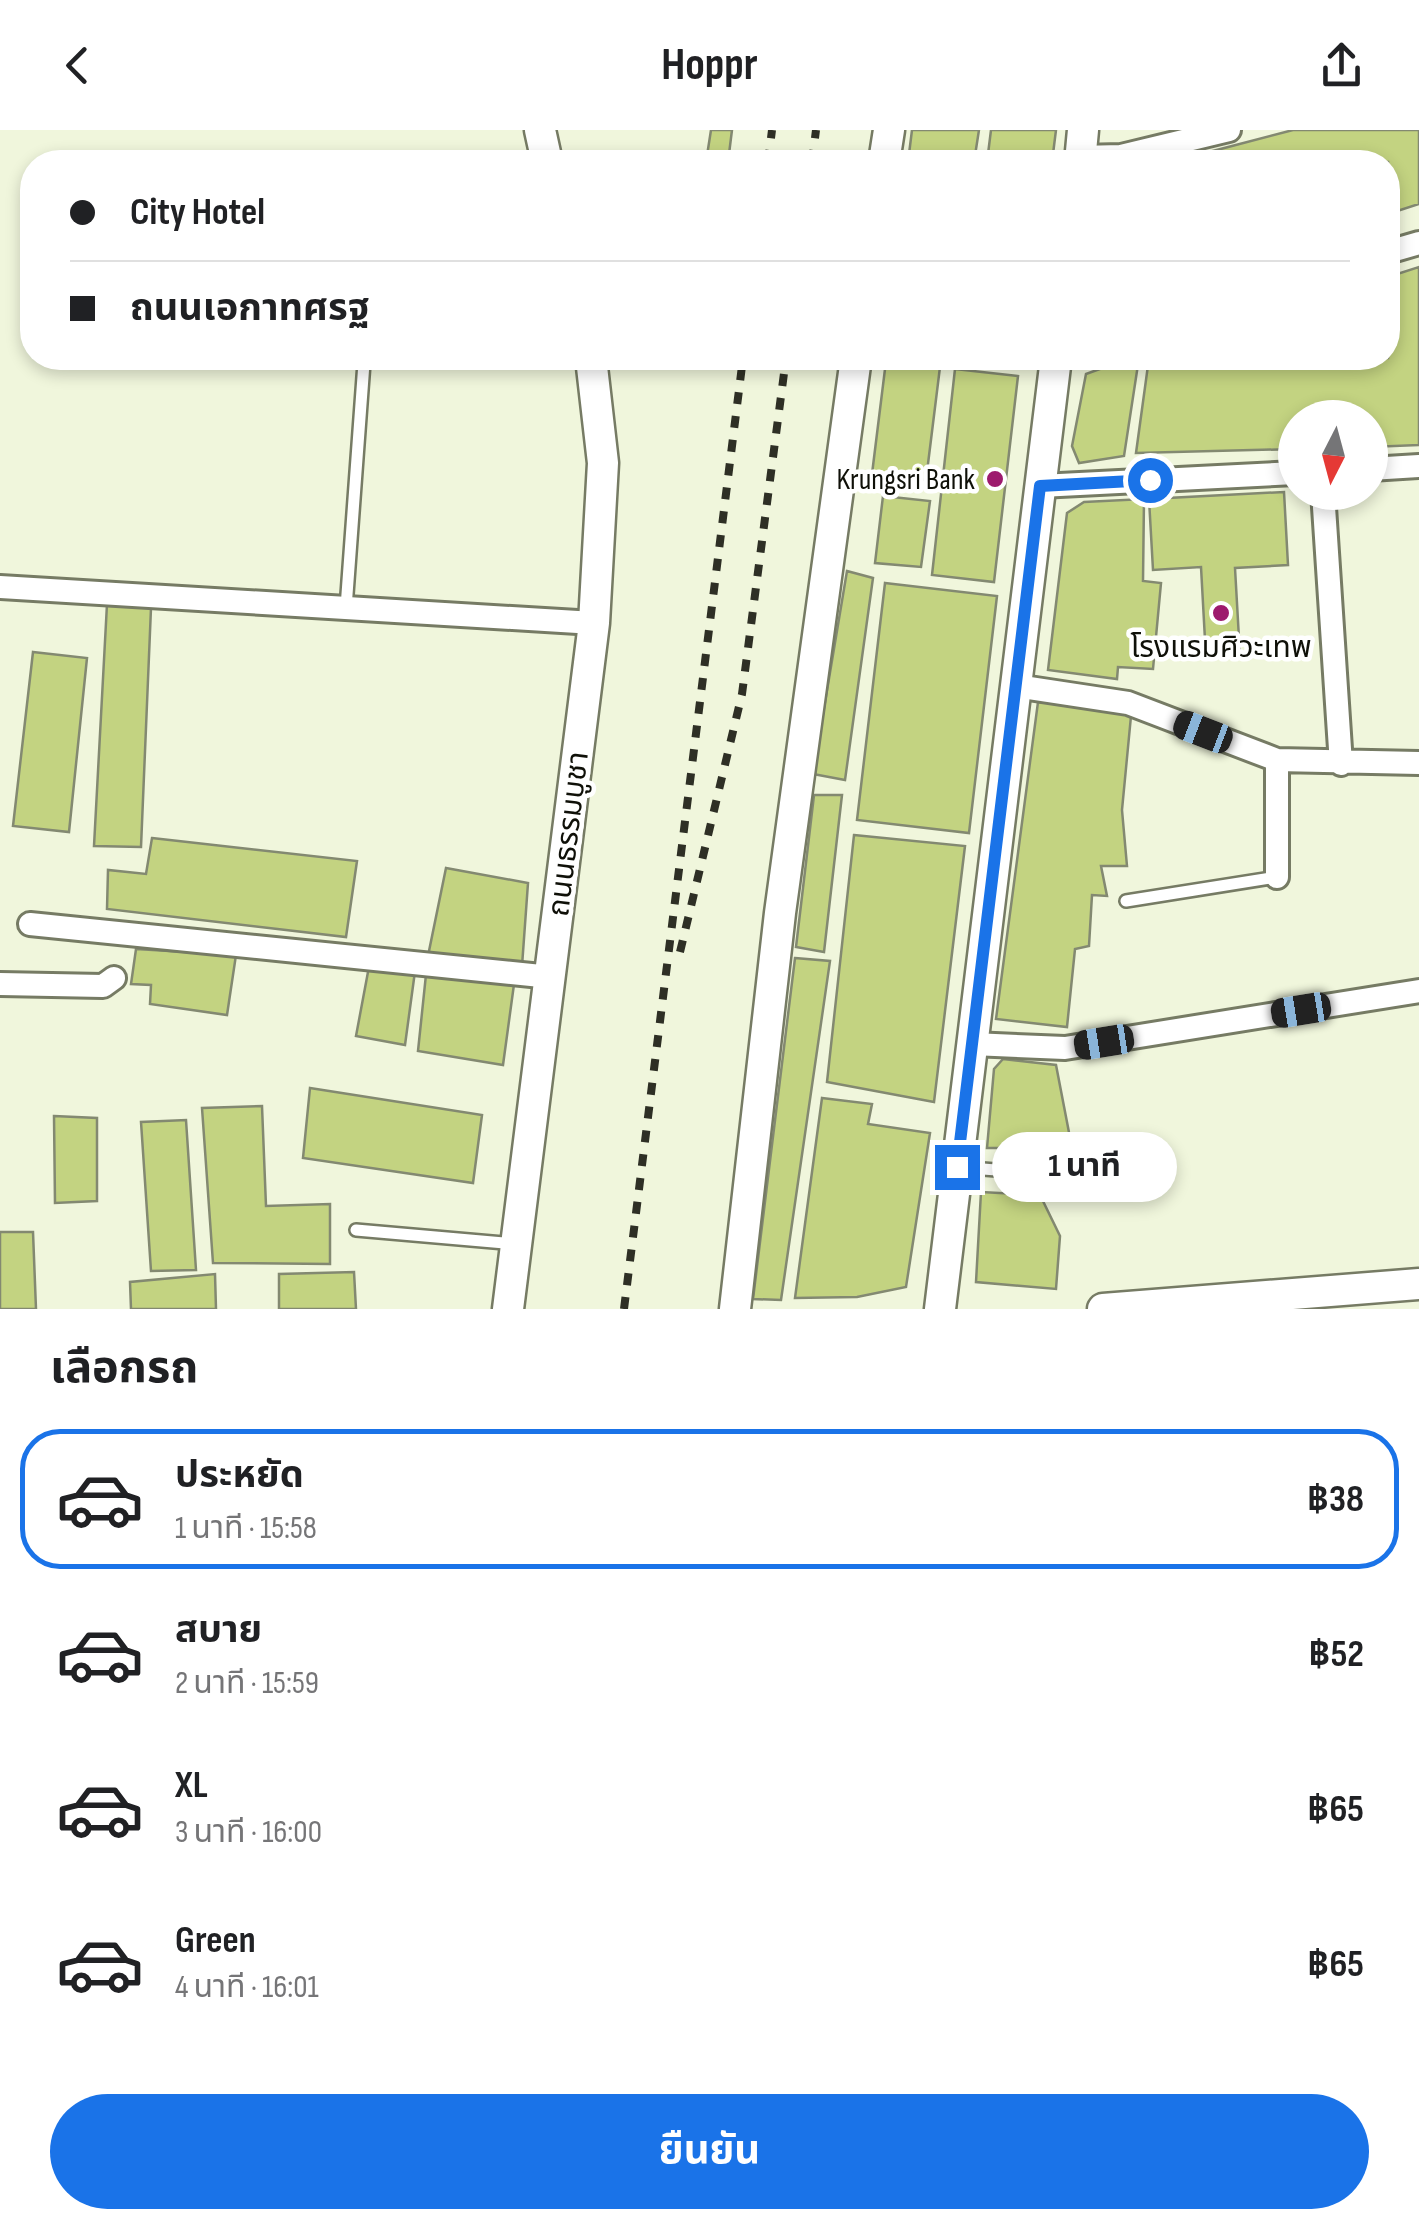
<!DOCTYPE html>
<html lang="th">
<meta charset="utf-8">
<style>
:root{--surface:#fff;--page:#f2f2f2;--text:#202124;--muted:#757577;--line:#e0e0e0;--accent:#1a73e8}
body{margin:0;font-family:"Sofia Sans Condensed","Noto Sans Thai",sans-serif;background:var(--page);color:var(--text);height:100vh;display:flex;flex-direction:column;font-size:38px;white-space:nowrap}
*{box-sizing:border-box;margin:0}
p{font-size:32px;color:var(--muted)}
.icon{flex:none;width:55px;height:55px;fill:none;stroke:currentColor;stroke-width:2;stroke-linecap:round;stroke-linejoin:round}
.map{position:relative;height:1179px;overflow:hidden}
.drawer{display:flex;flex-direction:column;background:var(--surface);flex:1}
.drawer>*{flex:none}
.top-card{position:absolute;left:20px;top:20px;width:1380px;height:220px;border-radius:40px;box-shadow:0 5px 15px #0003;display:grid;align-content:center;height:220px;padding:0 50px;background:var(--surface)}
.needle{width:65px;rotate:186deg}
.controls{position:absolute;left:1278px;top:270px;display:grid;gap:20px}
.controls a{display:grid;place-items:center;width:110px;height:110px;border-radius:50%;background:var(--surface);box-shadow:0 5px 15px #0003;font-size:50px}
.end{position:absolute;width:45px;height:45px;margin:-22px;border:12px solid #1a73e8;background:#fff;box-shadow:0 0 0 5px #fff}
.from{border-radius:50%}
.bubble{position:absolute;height:70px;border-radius:35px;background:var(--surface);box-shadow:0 5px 15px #0003;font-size:32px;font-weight:700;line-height:70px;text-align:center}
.car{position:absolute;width:30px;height:60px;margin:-30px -15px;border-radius:12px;box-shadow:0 0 8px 2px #0007;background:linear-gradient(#222 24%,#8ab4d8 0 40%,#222 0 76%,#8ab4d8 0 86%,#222 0)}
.top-card b{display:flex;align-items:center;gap:35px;height:95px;font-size:38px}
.top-card b+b{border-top:2px solid var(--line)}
.top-card i{width:25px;height:25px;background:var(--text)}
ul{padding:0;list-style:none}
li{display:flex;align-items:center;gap:30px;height:140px;margin:0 20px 15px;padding:0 30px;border:5px solid transparent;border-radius:40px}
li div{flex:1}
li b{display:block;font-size:38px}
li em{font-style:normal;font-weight:700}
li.current{border-color:var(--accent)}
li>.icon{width:90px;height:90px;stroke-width:1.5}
h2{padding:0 50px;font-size:45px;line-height:120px}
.button{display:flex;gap:20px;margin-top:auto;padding:20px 50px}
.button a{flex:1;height:115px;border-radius:60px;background:var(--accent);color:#fff;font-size:40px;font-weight:700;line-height:115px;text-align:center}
header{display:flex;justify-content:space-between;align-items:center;height:130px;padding:0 50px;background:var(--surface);font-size:45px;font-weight:700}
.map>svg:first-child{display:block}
.building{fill:#c3d381;stroke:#838971;stroke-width:2.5}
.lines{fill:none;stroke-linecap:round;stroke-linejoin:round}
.lane-casing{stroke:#767b64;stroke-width:16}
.street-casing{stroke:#767b64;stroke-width:28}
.secondary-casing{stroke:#767b64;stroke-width:35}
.lane{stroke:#fff;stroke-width:11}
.street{stroke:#fff;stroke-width:22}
.secondary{stroke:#fff;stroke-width:30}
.rail{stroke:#2e2f25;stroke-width:8;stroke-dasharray:12 12;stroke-linecap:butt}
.route{stroke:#1a73e8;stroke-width:12}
.poi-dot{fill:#9d1a6d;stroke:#fff;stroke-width:4}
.labels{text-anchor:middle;stroke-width:9;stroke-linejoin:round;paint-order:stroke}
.poi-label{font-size:30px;fill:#0f1008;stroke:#fff;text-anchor:end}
.street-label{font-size:30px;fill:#0f1008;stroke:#fff}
</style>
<header><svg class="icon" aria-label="back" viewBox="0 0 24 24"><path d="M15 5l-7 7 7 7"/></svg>Hoppr<svg class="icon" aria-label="share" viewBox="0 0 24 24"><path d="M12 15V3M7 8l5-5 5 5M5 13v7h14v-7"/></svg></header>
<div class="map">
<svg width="1419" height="1179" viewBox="0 0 1419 1179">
<rect width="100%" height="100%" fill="#f0f6dc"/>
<path class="building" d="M 711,0 L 732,0 L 728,32 L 706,32 Z
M 912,0 L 979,0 L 974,32 L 908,32 Z
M 991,0 L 1056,0 L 1052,32 L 987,32 Z
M 1293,0 L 1419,0 L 1419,74 L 1388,84 L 1388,32 L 1216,32 L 1213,21 Z
M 1200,23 L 1203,32 L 1153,32 Z
M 1419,137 L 1419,315 L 1370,317 L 1370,288 L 1295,288 L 1295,319 L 1136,323 L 1149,228 L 1388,228 L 1388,147 Z
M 1130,228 L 1139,228 L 1124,326 L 1079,333 L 1072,316 L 1086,244 Z
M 886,231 L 940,237 L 926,350 L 872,344 Z
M 955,239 L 1018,246 L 994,452 L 932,445 Z
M 1284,362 L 1288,435 L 1235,438 L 1240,526 L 1206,528 L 1201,437 L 1153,440 L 1149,369 Z
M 883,366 L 930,371 L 921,437 L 875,433 Z
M 1144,369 L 1143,451 L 1161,453 L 1153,539 L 1118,537 L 1117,549 L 1048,540 L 1067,383 L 1084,372 Z
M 847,441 L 873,448 L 845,650 L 813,644 Z
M 885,453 L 997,466 L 969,703 L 857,690 Z
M 107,474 L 151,478 L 141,717 L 94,716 Z
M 33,522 L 87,528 L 69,702 L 13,696 Z
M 1038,572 L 1099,576 L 1131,586 L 1122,680 L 1127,736 L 1101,736 L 1107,766 L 1092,765 L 1089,816 L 1075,819 L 1067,897 L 996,889 Z
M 814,665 L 842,665 L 824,822 L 796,817 Z
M 854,705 L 965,716 L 934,972 L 827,952 Z
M 152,708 L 357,731 L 346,807 L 107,779 L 108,740 L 146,744 Z
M 446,738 L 528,753 L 522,836 L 428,826 Z
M 136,819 L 236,825 L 227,885 L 150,874 L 151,855 L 131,854 Z
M 371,826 L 416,834 L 405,915 L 356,906 Z
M 795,828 L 830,831 L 781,1170 L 753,1169 Z
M 427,835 L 515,847 L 503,935 L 418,921 Z
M 1003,929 L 1056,935 L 1072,1018 L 987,1018 L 994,939 Z
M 310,958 L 482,985 L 473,1053 L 303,1028 Z
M 822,968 L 872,974 L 868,994 L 930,1003 L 906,1157 L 857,1167 L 795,1168 Z
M 262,976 L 266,1076 L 330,1074 L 330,1134 L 213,1133 L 202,978 Z
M 54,986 L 97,988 L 97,1071 L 55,1073 Z
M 186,990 L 196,1140 L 151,1141 L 141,992 Z
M 981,1062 L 1040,1065 L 1060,1106 L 1056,1159 L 976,1152 Z
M 0,1102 L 33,1102 L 36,1179 L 0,1179 Z
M 354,1142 L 356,1179 L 279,1179 L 279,1144 Z
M 215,1144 L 216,1179 L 131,1179 L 130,1152 Z"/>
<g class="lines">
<g class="lane-casing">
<path id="lane" d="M 346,478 L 364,233
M 1126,771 L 1277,747
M 958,1037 L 1058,1045
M 356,1100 L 516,1114"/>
</g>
<g class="street-casing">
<path id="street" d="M 1080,27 L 1121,26 L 1229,0
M 1388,122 L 1419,113
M 1370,339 L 1419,336
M 1040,356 L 1295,343
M 1323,362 L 1341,634
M 0,457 L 594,493
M 1016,556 L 1128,573 L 1277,630 L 1419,633
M 1277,747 L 1277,630
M 30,794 L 551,847
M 0,854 L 103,856 L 114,848
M 972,914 L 1065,918 L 1419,861"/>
</g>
<g class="secondary-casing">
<path id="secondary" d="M 540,0 L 547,32
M 884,32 L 889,0
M 1080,32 L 1083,0
M 508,1179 L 594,493 L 603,333 L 591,228
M 735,1179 L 780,783 L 856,228
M 940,1179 L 1056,228
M 1103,1179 L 1419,1154"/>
</g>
<use href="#lane" class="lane"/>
<use href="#street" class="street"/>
<use href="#secondary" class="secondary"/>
<path class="rail" d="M 768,32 L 772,0
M 812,32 L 816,0
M 680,822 L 742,564 L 786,228
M 624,1179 L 743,228"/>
</g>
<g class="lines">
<path class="route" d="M 957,1037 L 1040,356 L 1150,350"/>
</g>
<g class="poi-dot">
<circle cx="995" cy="349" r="10"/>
<circle cx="1221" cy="483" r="10"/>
</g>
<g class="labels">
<g class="poi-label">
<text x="975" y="359">Krungsri Bank</text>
<text x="1221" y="527" text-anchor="middle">โรงแรมศิวะเทพ</text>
</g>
<g class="street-label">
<text transform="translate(568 704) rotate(-83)" y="10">ถนนธรรมบูชา</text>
</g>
</g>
</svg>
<div class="controls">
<a><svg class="needle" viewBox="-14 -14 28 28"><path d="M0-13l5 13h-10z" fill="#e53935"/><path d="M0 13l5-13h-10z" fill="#757577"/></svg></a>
</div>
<i class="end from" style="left:1150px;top:350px"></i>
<i class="end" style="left:957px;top:1037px"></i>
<div class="bubble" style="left:992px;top:1002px;width:185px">1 นาที</div>
<i class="car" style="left:1203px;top:602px;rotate:291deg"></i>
<i class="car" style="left:1301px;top:880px;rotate:261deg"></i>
<i class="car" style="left:1104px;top:912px;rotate:261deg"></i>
<div class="top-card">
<b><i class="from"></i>City Hotel</b>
<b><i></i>ถนนเอกาทศรฐ</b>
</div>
</div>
<section class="drawer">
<h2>เลือกรถ</h2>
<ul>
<li class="current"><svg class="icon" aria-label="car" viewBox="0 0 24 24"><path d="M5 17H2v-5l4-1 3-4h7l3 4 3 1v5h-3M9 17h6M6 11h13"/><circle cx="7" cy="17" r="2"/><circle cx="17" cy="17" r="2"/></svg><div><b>ประหยัด</b><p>1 นาที · 15:58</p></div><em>฿38</em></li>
<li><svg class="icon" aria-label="car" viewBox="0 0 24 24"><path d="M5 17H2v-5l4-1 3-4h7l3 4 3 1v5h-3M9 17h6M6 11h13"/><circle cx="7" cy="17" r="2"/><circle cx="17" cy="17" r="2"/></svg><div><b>สบาย</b><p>2 นาที · 15:59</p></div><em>฿52</em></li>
<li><svg class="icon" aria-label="car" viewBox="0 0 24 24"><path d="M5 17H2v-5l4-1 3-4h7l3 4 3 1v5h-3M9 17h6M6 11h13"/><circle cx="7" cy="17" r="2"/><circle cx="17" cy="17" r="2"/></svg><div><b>XL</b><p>3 นาที · 16:00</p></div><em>฿65</em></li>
<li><svg class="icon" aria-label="car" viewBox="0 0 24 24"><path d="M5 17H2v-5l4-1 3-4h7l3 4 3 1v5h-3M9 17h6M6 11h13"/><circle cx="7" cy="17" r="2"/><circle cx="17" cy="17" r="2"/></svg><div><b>Green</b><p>4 นาที · 16:01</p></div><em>฿65</em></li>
</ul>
<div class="button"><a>ยืนยัน</a></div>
</section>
